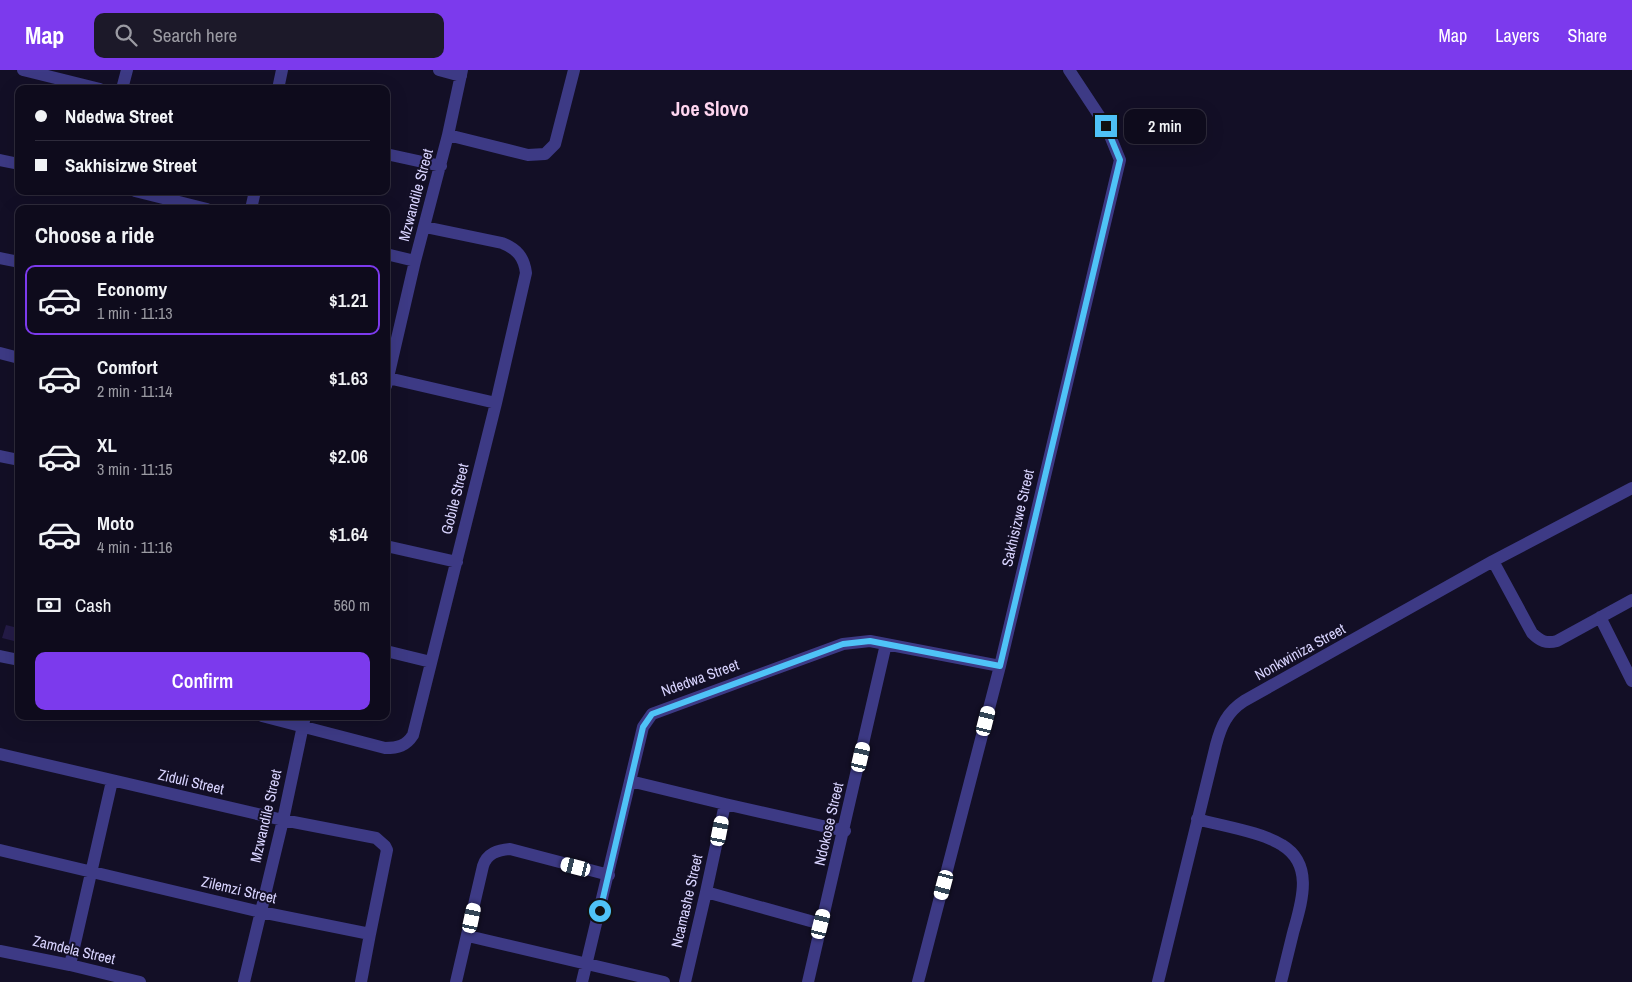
<!DOCTYPE html>
<meta charset="utf-8">
<style>
:root{--surface:#0e0b1c;--page:#1c1929;--text:#f1f3f6;--muted:#9b9ba3;--line:#2e2b3b;--accent:#7c3aed}
body{margin:0;font-family:"Archivo Narrow",sans-serif;background:var(--page);color:var(--text);height:100vh;display:flex;flex-direction:column;font-size:19px;white-space:nowrap}
*{box-sizing:border-box;margin:0}
p{font-size:16px;color:var(--muted)}
.icon{flex:none;width:28px;height:28px;fill:none;stroke:currentColor;stroke-width:2;stroke-linecap:round;stroke-linejoin:round}
.map{position:relative;flex:1;overflow:hidden}
.details{position:absolute;left:15px;top:135px;width:375px;height:515px;display:flex;flex-direction:column;background:var(--surface);border-radius:10px;box-shadow:0 5px 20px #0002,0 0 0 1px var(--line)}
.details>*{flex:none}
.guide{position:absolute;left:15px;top:15px;width:375px;height:110px;border-radius:10px;box-shadow:0 5px 20px #0002,0 0 0 1px var(--line);display:grid;align-content:center;height:110px;padding:0 20px;background:var(--surface)}
.end{position:absolute;width:22px;height:22px;margin:-11px;border:6px solid #4fc3f7;background:#111;box-shadow:0 0 0 2px #111}
.from{border-radius:50%}
.bubble{position:absolute;height:35px;border-radius:10px;background:var(--surface);box-shadow:0 5px 20px #0002,0 0 0 1px var(--line);font-size:16px;font-weight:600;line-height:35px;text-align:center}
.car{position:absolute;width:15px;height:30px;margin:-15px -8px;border-radius:6px;box-shadow:0 0 4px 1px #0007;background:linear-gradient(#fff 24%,#345 0 40%,#fff 0 76%,#345 0 86%,#fff 0)}
.guide b{display:flex;align-items:center;gap:18px;height:48px;font-size:19px}
.guide b+b{border-top:1px solid var(--line)}
.guide i{width:12px;height:12px;background:var(--text)}
ul{padding:0;list-style:none}
li{display:flex;align-items:center;gap:15px;height:70px;margin:0 10px 8px;padding:0 10px;border:2px solid transparent;border-radius:10px}
li div{flex:1}
li b{display:block;font-size:19px}
li em{font-style:normal;font-weight:600}
li.selected{border-color:var(--accent)}
li>.icon{width:45px;height:45px;stroke-width:1.5}
h2{padding:0 20px;font-size:22px;line-height:60px}
.pay{display:flex;align-items:center;gap:12px;height:55px;padding:0 20px;font-size:19px}
.pay p{margin-inline-start:auto}
.primary-button{display:flex;gap:10px;margin-top:auto;padding:10px 20px}
.primary-button a{flex:1;height:58px;border-radius:10px;background:var(--accent);color:#fff;font-size:20px;font-weight:600;line-height:58px;text-align:center}
header{display:flex;align-items:center;gap:30px;box-sizing:border-box;height:70px;padding:0 25px;background:var(--accent);color:#fff}
header strong{font-size:24px}
nav{display:flex;gap:28px;margin-inline-start:auto;font-size:18px}
.search{width:350px;height:45px;background:var(--page);display:flex;align-items:center;gap:12px;box-sizing:border-box;padding:0 18px;border-radius:10px;color:var(--muted);font-size:19px}
.map>svg:first-child{display:block}
.building{fill:#241b47}
.lines{fill:none;stroke-linecap:round;stroke-linejoin:round}
.street{stroke:#3d3a85;stroke-width:12}
.route{stroke:#4fc3f7;stroke-width:6}
.labels{text-anchor:middle;stroke-width:4;stroke-linejoin:round;paint-order:stroke}
.street-label{font-size:15px;fill:#d9d4ff;stroke:#130f26}
.district-label{font-size:20px;font-weight:bold;fill:#ffd6f0;stroke:#130f26}
</style>
<header>
<strong>Map</strong>
<div class="search"><svg class="icon" aria-label="search" viewBox="0 0 24 24"><circle cx="10" cy="10" r="6"/><path d="M15 15l6 6"/></svg>Search here</div>
<nav><a>Map</a><a>Layers</a><a>Share</a></nav>
</header>
<div class="map">
<svg width="1632" height="912" viewBox="0 0 1632 912">
<rect width="100%" height="100%" fill="#130f26"/>
<path class="building" d="M 6,555 L 18,558 L 14,571 L 2,568 Z"/>
<g class="lines">
<path class="street" d="M 23,0 L 100,19
M 439,0 L 461,6
M 122,19 L 127,0
M 278,19 L 282,0
M 448,65 L 528,85 L 545,84 L 555,74 L 574,0
M 386,84 L 441,96
M 0,90 L 19,94
M 135,121 L 207,139
M 251,139 L 255,121
M 386,184 L 415,191
M 0,188 L 19,192
M 0,283 L 19,288
M 388,308 L 496,333
M 386,316 L 415,191 L 448,65 L 462,0
M 0,386 L 19,390
M 386,476 L 457,492
M 1493,491 L 1532,563 C 1540,571 1546,574 1557,571 L 1632,530
M 1600,547 L 1632,611
M 386,581 L 431,592
M 0,586 L 19,590
M 262,646 L 385,678 C 398,678 406,676 413,665 L 496,333 L 526,203 C 524,187 517,179 502,173 L 425,157
M 0,684 L 283,750 L 376,768 L 385,776 L 387,780 L 370,864 L 261,842 L 0,780
M 630,711 L 725,734 L 706,822 L 685,912
M 725,734 L 845,761
M 1197,749 C 1222,756 1262,762 1282,775 C 1315,795 1301,834 1293,863 C 1289,879 1285,896 1281,912
M 706,822 L 821,854
M 468,866 L 664,912
M 0,881 L 70,895 L 140,912
M 70,895 L 112,711
M 244,912 L 283,750 L 305,646
M 361,912 L 370,864
M 456,912 L 483,796 C 487,783 498,780 510,779 L 609,805
M 582,912 L 643,657 L 652,644 L 843,574 L 870,571 L 1000,596
M 808,912 L 886,574
M 918,912 L 1000,596 L 1120,90 L 1106,56 L 1069,0
M 1158,912 L 1216,675 C 1221,656 1227,642 1244,631 L 1493,491 L 1632,418"/>
</g>
<g class="lines">
<path class="route" d="M 600,841 L 643,657 L 652,644 L 843,574 L 870,571 L 1000,596 L 1120,90 L 1106,56"/>
</g>
<g class="labels">
<g class="street-label">
<text transform="translate(416 125) rotate(-75)" y="5">Mzwandile Street</text>
<text transform="translate(455 429) rotate(-76)" y="5">Gobile Street</text>
<text transform="translate(1018 448) rotate(-77)" y="5">Sakhisizwe Street</text>
<text transform="translate(1300 582) rotate(-29)" y="5">Nonkwiniza Street</text>
<text transform="translate(700 608) rotate(-20)" y="5">Ndedwa Street</text>
<text transform="translate(191 712) rotate(13)" y="5">Ziduli Street</text>
<text transform="translate(266 746) rotate(-77)" y="5">Mzwandile Street</text>
<text transform="translate(829 754) rotate(-77)" y="5">Ndokose Street</text>
<text transform="translate(239 820) rotate(13)" y="5">Zilemzi Street</text>
<text transform="translate(687 831) rotate(-77)" y="5">Ncamashe Street</text>
<text transform="translate(74 880) rotate(13)" y="5">Zamdela Street</text>
</g>
<g class="district-label">
<text x="710" y="46">Joe Slovo</text>
</g>
</g>
</svg>
<i class="end from" style="left:600px;top:841px"></i>
<i class="end" style="left:1106px;top:56px"></i>
<div class="bubble" style="left:1124px;top:39px;width:82px">2 min</div>
<i class="car" style="left:986px;top:651px;rotate:14deg"></i>
<i class="car" style="left:861px;top:687px;rotate:13deg"></i>
<i class="car" style="left:720px;top:761px;rotate:11deg"></i>
<i class="car" style="left:576px;top:797px;rotate:284deg"></i>
<i class="car" style="left:944px;top:815px;rotate:195deg"></i>
<i class="car" style="left:472px;top:848px;rotate:12deg"></i>
<i class="car" style="left:821px;top:854px;rotate:14deg"></i>
<div class="guide">
<b><i class="from"></i>Ndedwa Street</b>
<b><i></i>Sakhisizwe Street</b>
</div>
<section class="details">
<h2>Choose a ride</h2>
<ul>
<li class="selected"><svg class="icon" aria-label="car" viewBox="0 0 24 24"><path d="M5 17H2v-5l4-1 3-4h7l3 4 3 1v5h-3M9 17h6M6 11h13"/><circle cx="7" cy="17" r="2"/><circle cx="17" cy="17" r="2"/></svg><div><b>Economy</b><p>1 min · 11:13</p></div><em>$1.21</em></li>
<li><svg class="icon" aria-label="car" viewBox="0 0 24 24"><path d="M5 17H2v-5l4-1 3-4h7l3 4 3 1v5h-3M9 17h6M6 11h13"/><circle cx="7" cy="17" r="2"/><circle cx="17" cy="17" r="2"/></svg><div><b>Comfort</b><p>2 min · 11:14</p></div><em>$1.63</em></li>
<li><svg class="icon" aria-label="car" viewBox="0 0 24 24"><path d="M5 17H2v-5l4-1 3-4h7l3 4 3 1v5h-3M9 17h6M6 11h13"/><circle cx="7" cy="17" r="2"/><circle cx="17" cy="17" r="2"/></svg><div><b>XL</b><p>3 min · 11:15</p></div><em>$2.06</em></li>
<li><svg class="icon" aria-label="car" viewBox="0 0 24 24"><path d="M5 17H2v-5l4-1 3-4h7l3 4 3 1v5h-3M9 17h6M6 11h13"/><circle cx="7" cy="17" r="2"/><circle cx="17" cy="17" r="2"/></svg><div><b>Moto</b><p>4 min · 11:16</p></div><em>$1.64</em></li>
</ul>
<div class="pay"><svg class="icon" aria-label="cash" viewBox="0 0 24 24"><path d="M3 7h18v10H3z"/><circle cx="12" cy="12" r="2"/></svg>Cash<p>560 m</p></div>
<div class="primary-button"><a>Confirm</a></div>
</section>
</div>
